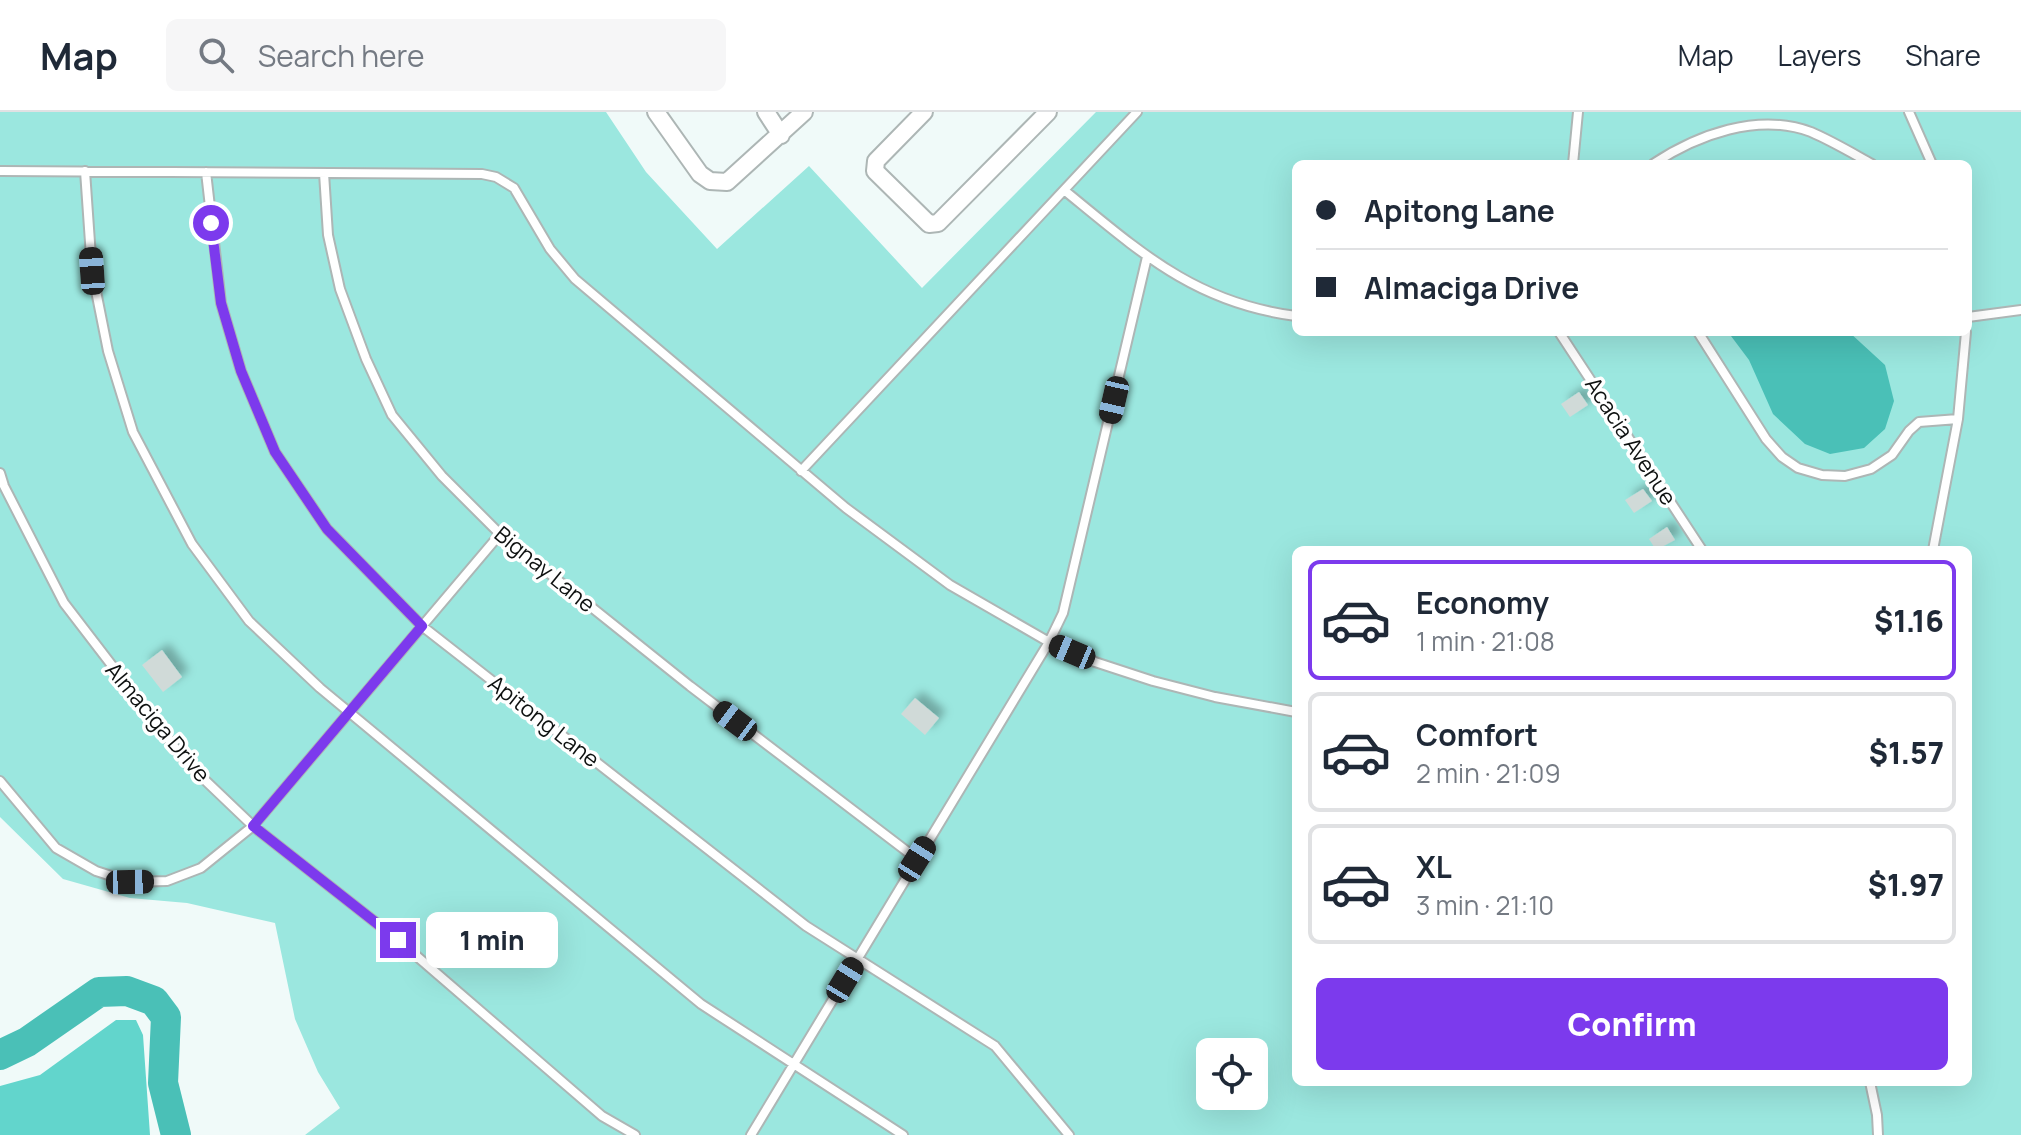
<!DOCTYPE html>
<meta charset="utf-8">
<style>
:root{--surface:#fff;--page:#f6f6f7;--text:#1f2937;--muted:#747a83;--line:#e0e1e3;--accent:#7c3aed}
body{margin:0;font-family:Manrope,sans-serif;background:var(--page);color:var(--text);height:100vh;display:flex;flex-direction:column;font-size:30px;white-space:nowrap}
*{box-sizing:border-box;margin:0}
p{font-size:26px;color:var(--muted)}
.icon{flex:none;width:44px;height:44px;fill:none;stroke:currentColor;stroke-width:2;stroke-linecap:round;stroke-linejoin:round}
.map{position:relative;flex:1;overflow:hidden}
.sheet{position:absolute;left:1292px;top:434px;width:680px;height:540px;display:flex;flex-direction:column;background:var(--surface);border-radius:12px;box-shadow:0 8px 32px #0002}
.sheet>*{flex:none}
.guide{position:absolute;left:1292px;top:48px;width:680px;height:176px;border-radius:12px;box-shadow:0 8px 32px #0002;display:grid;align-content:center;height:176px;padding:0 24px;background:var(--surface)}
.controls{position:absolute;left:1196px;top:926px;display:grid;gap:16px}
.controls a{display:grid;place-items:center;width:72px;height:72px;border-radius:12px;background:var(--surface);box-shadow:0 8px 32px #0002;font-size:40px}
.end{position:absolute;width:36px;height:36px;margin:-18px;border:10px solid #7c3aed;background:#fff;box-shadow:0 0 0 4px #fff}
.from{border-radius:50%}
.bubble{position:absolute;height:56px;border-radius:12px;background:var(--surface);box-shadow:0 8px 32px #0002;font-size:26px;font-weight:800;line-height:56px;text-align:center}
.car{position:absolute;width:24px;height:48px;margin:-24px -12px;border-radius:10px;box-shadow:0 0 6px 2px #0007;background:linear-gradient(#222 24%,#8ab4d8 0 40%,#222 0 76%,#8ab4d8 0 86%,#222 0)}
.guide b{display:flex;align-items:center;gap:28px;height:76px;font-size:30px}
.guide b+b{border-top:2px solid var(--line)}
.guide i{width:20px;height:20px;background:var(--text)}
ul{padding:14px 0 0;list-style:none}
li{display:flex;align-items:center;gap:24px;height:120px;margin:0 16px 12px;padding:0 8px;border:4px solid var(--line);border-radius:12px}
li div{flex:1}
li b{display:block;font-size:30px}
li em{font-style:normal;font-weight:800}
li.selected{border-color:var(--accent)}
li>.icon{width:72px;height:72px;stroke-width:1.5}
.button{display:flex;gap:16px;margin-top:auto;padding:16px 24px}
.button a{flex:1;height:92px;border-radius:12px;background:var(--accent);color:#fff;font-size:32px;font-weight:800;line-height:92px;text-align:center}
header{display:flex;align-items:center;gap:48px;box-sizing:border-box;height:112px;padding:0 40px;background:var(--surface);border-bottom:2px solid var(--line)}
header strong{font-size:38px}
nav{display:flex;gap:44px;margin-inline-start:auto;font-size:28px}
.search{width:560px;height:72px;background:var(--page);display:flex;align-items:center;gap:20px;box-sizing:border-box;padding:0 28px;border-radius:12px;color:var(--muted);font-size:30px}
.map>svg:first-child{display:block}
.green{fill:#9be7df;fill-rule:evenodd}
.forest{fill:#62d5cc}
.water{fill:#4ac0b7}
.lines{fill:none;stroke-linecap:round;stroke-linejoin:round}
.river{stroke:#4ac0b7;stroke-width:30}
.building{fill:#d0dad8;filter:url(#shadow)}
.lane-casing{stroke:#adb6b5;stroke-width:12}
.street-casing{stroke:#adb6b5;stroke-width:20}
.lane{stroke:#fff;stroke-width:8}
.street{stroke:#fff;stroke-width:16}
.route{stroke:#7c3aed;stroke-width:10}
.labels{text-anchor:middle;stroke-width:7;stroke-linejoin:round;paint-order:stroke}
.street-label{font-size:22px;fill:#0e1110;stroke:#fff}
</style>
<header>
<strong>Map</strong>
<div class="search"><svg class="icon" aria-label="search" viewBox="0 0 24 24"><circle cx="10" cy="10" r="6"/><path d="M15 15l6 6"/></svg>Search here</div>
<nav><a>Map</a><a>Layers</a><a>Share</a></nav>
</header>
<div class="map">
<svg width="2021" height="1023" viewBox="0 0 2021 1023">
<defs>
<filter id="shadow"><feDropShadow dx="7" dy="-7" stdDeviation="4" flood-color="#0004"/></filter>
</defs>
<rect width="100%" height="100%" fill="#f0faf9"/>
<path class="green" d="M 0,0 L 606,0 L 646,60 L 717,137 L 809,54 L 922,176 L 1096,0 L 2021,0 L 2021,1023 L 305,1023 L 340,996 L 318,960 L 295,907 L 275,811 L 187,791 L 130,786 L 63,767 L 0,705 ZM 1296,52 L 1968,52 L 1968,220 L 1296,220 ZM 1296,438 L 1968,438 L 1968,970 L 1296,970 ZM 1210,940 L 1254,940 L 1254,984 L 1210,984 Z"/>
<path class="forest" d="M 116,908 L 136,908 L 143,923 L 150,1023 L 0,1023 L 0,974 L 40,963 Z"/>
<path class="water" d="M 1728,220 L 1849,220 L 1885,253 L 1894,289 L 1885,317 L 1864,336 L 1830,342 L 1805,332 L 1773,302 L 1749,248 Z"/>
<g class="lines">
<path class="river" d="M 0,943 L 27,930 L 99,880 L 127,879 L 154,889 L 166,905 L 163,971 L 176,1023"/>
</g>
<path class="building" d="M 1579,280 L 1588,293 L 1570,305 L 1561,292 Z
M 1643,377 L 1652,389 L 1634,401 L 1625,388 Z
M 1667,415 L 1675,428 L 1656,438 L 1649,427 Z
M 162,538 L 182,565 L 163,580 L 142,553 Z
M 915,586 L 939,606 L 925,623 L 901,602 Z"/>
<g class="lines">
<g class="lane-casing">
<path id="lane" d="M 1909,0 L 1932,52
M 1573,52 L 1578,0
M 1653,52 C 1697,23 1758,0 1811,20 C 1832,29 1852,41 1872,52
M 0,59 L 482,62 L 496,65 L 514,76 L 550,137 L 575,167 L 846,396 L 950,473 L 1049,530 L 1095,550 L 1153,569 L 1215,585 L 1296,600
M 85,59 L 92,159 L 108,239 L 133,320 L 192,432 L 249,509 L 320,576 L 701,892 L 903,1023
M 206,60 L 221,191 L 241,259 L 275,340 L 327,417 L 422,514 L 806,814 L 995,934 L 1069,1023
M 324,61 L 328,123 L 340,177 L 366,247 L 392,303 L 442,364 L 500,422 L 690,574 L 917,747
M 1064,78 C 1140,140 1195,191 1296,204
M 1968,205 L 2021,198
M 1559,220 L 1702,438
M 1698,220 L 1766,327 L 1782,345 L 1798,356 L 1822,363 L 1845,364 L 1871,357 L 1892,343 L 1909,319 L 1919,310 L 1958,307
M 801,359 L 1137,0
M 0,361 L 4,374 L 64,491 L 186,650 L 253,714 L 398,828 L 602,1004 L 635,1023
M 1933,438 L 1958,307 L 1966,220
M 0,669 L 56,736 L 96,759 L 130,770 L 167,769 L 201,756 L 253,714 L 500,422
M 1870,970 L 1877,1003 L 1878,1023
M 751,1023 L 1049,530 L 1063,501 L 1147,145"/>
</g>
<g class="street-casing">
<path id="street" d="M 656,0 L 700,62 L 710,69 L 727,70 L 804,0
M 766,0 L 781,23
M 924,0 L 876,49 L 875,59 L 929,112 L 938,111 L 1048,0"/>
</g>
<use href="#lane" class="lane"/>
<use href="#street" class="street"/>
</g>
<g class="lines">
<path class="route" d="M 211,111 L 221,191 L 241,259 L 275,340 L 327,417 L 422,514 L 253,714 L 398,828"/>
</g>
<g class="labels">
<g class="street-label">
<text transform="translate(1631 329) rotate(57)" y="8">Acacia Avenue</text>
<text transform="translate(545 457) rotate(39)" y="8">Bignay Lane</text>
<text transform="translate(544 609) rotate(38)" y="8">Apitong Lane</text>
<text transform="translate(158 610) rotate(50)" y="8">Almaciga Drive</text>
</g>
</g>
</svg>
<div class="controls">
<a><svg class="icon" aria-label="locate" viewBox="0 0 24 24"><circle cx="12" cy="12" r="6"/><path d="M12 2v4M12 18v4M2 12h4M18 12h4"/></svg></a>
</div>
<i class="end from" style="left:211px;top:111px"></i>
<i class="end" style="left:398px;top:828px"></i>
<div class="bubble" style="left:426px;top:800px;width:132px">1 min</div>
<i class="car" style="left:92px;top:159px;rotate:356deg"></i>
<i class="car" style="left:1114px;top:288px;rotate:193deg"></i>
<i class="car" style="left:1072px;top:540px;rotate:293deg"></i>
<i class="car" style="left:735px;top:609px;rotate:307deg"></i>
<i class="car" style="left:917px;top:747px;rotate:32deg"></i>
<i class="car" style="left:130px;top:770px;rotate:89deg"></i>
<i class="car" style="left:845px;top:868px;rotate:31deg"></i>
<div class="guide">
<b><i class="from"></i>Apitong Lane</b>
<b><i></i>Almaciga Drive</b>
</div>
<section class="sheet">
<ul>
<li class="selected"><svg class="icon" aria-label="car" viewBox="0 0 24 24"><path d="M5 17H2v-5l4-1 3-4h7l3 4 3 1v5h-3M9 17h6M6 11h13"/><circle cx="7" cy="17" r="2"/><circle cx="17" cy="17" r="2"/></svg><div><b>Economy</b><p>1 min · 21:08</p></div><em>$1.16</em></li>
<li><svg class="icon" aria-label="car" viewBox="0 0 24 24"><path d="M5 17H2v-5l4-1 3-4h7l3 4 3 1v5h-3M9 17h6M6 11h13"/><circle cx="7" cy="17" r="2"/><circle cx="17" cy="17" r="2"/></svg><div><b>Comfort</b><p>2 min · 21:09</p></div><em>$1.57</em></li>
<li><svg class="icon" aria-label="car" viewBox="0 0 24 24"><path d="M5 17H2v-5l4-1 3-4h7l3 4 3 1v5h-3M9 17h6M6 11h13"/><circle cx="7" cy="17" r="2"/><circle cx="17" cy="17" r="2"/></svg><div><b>XL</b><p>3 min · 21:10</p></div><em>$1.97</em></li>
</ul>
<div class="button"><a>Confirm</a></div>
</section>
</div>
